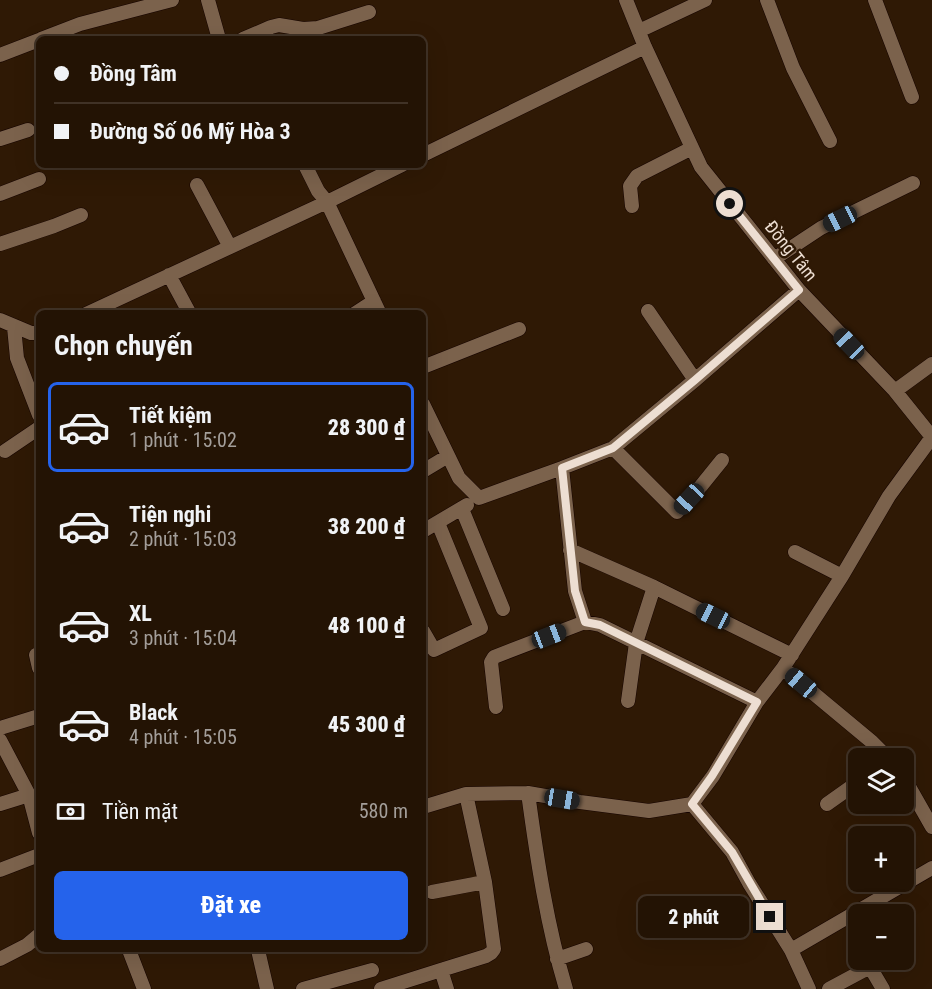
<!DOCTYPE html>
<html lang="vi">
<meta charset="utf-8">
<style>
:root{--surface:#231304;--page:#2b1c0e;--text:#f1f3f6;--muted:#a39e9a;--line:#403226;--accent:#2563eb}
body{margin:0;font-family:"Roboto Condensed",sans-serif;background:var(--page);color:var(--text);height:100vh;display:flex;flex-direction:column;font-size:22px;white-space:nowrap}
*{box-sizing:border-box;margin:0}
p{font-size:20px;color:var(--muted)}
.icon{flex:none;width:33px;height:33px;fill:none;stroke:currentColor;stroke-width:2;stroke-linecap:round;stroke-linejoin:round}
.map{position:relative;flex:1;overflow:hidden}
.drawer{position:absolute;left:36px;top:310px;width:390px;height:642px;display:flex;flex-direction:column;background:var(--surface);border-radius:9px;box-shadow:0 6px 24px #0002,0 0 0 2px var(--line)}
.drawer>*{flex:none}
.guide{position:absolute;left:36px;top:36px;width:390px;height:132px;border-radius:9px;box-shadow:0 6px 24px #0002,0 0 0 2px var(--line);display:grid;align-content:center;height:132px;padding:0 18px;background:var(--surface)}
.controls{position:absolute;left:848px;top:748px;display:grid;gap:12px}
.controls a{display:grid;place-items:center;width:66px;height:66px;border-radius:9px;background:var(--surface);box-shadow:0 6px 24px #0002,0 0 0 2px var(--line);font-size:30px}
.end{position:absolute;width:27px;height:27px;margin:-14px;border:8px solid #edded2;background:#111;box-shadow:0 0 0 3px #111}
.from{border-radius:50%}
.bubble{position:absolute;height:42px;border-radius:9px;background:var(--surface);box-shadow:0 6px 24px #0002,0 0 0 2px var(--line);font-size:20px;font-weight:800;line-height:42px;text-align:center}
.car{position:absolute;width:18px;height:36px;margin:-18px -9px;border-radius:8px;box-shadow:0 0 4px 2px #0007;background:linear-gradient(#222 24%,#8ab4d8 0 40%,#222 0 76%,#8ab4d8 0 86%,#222 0)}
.guide b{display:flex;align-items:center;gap:21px;height:57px;font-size:22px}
.guide b+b{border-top:2px solid var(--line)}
.guide i{width:15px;height:15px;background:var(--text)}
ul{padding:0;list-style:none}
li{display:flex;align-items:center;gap:18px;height:90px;margin:0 12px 9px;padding:0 6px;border:3px solid transparent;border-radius:9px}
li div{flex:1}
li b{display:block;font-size:22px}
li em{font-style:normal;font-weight:800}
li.on{border-color:var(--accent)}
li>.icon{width:54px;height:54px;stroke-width:1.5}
h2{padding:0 18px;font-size:27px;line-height:72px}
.pay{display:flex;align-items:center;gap:15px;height:66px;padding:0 18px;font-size:22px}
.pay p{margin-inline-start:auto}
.primary-button{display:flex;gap:12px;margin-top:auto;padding:12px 18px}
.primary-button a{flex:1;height:69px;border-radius:9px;background:var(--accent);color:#fff;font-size:24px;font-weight:800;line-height:69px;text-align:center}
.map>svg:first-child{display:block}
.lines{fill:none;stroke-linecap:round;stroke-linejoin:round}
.minor-casing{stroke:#160400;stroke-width:15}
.minor{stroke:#7b624c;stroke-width:14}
.route{stroke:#edded2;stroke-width:8}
.labels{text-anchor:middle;stroke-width:5;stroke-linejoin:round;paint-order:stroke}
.street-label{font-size:18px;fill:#edded2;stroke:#2f1905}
</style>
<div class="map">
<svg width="932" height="989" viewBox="0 0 932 989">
<rect width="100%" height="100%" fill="#2f1905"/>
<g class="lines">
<g class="minor-casing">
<path id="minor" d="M 208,0 L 219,39
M 626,0 L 645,47 L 701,167 L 799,290 L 895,391 L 932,437
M 767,0 L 793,68 L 830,141
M 875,0 L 912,97
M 639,31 L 705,0
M 41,39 L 80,24 L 172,0
M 243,39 L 271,27 L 279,25 L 303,29 L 318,28 L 369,12
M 0,55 L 39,40
M 0,139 L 28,130
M 423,155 L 645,47
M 305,165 L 318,191 L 327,202 L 380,314
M 197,185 L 230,247
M 0,194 L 39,179
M 632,206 L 630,186 L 637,176 L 692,148
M 0,244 L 54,226 L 81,215
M 774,259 L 821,228 L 913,183
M 169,275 L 190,314
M 648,311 L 695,380
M 86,314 L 327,202 L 402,165
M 354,314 L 374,301
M 0,320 L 31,333 L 39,333
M 14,327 L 17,358 L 39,415
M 423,367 L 519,329
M 895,391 L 932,364
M 423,404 L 459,478 L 479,498 L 562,468 L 613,448 L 695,380 L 799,290
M 613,448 L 677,512 L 701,486 L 722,460
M 5,451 L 39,428
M 562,468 L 575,591 L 585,622 L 600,625 L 757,702
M 423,471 L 448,456
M 462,509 L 503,609
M 423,531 L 467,505
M 570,550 L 654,587 L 792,655
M 795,552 L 842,576
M 423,631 L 434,650 L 481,628 L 438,523
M 39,654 L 36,655 L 39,668
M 783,668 L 872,742 L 889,759
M 628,701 L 636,643 L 654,587
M 496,707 L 491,662 L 494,657 L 585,622
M 0,728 L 39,716
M 0,740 L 29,795 L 39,833
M 903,776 L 932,827
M 528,793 C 537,859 547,926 566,989
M 0,804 L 29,795
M 692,804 L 732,852 L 749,883 L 791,950 L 809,989
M 827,804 L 858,782
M 423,807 L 466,794 L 528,793 L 580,802 L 649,811 L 692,804 L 713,776 L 757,702 L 783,668 L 842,576 L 889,496 L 932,437
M 0,870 L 39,855
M 432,892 L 485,882
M 129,950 L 144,989
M 258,950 L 267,989
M 791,950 L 932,868
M 0,959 L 27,945 L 39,935
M 557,959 L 586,949
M 441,970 L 486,956 L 491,953 L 494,949 L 485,882 L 466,794
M 303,989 L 372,970
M 381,989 L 441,970 L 447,989
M 829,989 L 870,967 L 883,989"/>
</g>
<use href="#minor" class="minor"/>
</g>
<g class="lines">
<path class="route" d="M 730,204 L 799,290 L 695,380 L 613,448 L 562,468 L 575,591 L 585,622 L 600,625 L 757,702 L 712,776 L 692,804 L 732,852 L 770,917"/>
</g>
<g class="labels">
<g class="street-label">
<text transform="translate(791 251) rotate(51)" y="6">Đồng Tâm</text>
</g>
</g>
</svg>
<div class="controls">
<a><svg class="icon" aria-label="layers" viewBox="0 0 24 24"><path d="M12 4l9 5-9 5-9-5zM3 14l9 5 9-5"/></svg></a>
<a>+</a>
<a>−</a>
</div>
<i class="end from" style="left:730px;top:204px"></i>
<i class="end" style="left:770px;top:917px"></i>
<div class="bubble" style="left:638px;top:896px;width:111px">2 phút</div>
<i class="car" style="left:840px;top:219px;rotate:244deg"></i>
<i class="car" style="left:849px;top:344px;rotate:316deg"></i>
<i class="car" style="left:689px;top:499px;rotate:223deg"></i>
<i class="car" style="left:713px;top:616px;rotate:296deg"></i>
<i class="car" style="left:549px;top:636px;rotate:69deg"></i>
<i class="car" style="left:801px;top:683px;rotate:310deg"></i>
<i class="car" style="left:562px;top:799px;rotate:100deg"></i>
<div class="guide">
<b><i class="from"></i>Đồng Tâm</b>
<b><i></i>Đường Số 06 Mỹ Hòa 3</b>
</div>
<section class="drawer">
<h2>Chọn chuyến</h2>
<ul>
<li class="on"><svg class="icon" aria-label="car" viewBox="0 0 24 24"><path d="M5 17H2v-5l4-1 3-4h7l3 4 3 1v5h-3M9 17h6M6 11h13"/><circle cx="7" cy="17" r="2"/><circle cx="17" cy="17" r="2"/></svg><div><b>Tiết kiệm</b><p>1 phút · 15:02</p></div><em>28 300 ₫</em></li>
<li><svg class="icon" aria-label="car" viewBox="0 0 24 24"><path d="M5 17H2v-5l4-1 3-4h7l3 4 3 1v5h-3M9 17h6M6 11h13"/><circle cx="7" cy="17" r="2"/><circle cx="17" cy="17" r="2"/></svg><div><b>Tiện nghi</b><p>2 phút · 15:03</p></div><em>38 200 ₫</em></li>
<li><svg class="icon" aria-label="car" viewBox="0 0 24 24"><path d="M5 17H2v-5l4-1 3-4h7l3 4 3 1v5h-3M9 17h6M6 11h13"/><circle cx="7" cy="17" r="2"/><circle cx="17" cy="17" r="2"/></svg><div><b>XL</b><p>3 phút · 15:04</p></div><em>48 100 ₫</em></li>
<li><svg class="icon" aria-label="car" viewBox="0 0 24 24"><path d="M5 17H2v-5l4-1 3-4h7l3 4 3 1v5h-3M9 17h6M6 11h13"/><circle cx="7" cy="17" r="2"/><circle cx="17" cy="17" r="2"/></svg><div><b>Black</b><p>4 phút · 15:05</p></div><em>45 300 ₫</em></li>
</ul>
<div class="pay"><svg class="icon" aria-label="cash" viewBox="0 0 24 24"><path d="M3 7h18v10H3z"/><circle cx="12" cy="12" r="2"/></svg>Tiền mặt<p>580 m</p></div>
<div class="primary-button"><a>Đặt xe</a></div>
</section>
</div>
